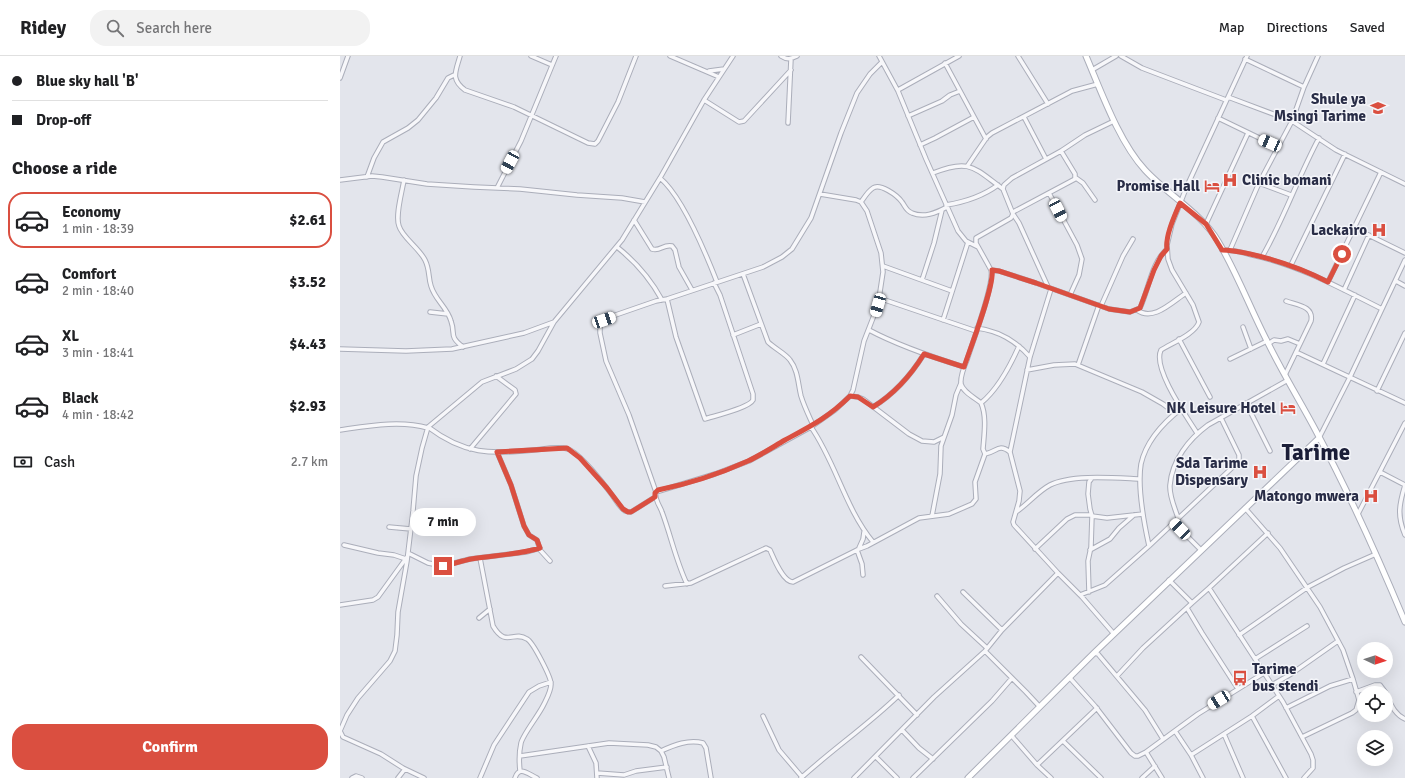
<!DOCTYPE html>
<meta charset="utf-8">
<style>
:root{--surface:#fff;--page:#f2f2f2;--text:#202124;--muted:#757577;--line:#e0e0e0;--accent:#da4f40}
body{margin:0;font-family:Signika,sans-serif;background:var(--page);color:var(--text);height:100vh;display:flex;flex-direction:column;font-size:15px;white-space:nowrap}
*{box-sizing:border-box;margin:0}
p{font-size:13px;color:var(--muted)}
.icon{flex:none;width:22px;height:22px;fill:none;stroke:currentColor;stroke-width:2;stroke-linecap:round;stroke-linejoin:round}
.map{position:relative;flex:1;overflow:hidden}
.drawer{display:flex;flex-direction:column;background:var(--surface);width:340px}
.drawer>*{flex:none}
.guide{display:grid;align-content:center;height:88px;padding:0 12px;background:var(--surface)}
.needle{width:26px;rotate:94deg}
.tools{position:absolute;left:1017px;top:586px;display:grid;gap:8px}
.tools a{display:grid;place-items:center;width:36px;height:36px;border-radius:50%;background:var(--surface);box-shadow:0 4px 16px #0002;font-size:20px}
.end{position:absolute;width:18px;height:18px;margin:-9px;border:5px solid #da4f40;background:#fff;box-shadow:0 0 0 2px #fff}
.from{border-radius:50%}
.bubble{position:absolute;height:28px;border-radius:14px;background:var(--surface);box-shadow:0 4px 16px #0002;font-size:13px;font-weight:700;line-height:28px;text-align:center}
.car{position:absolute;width:12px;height:24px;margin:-12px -6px;border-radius:5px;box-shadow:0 0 3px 1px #0007;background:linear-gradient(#fff 24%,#345 0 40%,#fff 0 76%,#345 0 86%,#fff 0)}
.guide b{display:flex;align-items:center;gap:14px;height:38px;font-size:15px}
.guide b+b{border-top:1px solid var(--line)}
.guide i{width:10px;height:10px;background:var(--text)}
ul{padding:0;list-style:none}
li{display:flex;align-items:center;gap:12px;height:56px;margin:0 8px 6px;padding:0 4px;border:2px solid transparent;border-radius:16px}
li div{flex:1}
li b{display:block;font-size:15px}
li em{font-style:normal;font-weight:700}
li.current{border-color:var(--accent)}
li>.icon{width:36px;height:36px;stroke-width:1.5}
h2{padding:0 12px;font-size:18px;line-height:48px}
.pay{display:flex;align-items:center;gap:10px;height:44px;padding:0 12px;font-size:15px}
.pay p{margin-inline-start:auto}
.primary-button{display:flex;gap:8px;margin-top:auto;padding:8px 12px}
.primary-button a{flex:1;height:46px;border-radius:16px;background:var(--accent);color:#fff;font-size:16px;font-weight:700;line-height:46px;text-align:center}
header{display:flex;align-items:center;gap:24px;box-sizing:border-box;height:56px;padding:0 20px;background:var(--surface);border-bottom:1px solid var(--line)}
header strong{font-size:19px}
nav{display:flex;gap:22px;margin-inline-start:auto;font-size:14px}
.search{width:280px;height:36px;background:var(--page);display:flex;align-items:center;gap:10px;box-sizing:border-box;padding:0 14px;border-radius:16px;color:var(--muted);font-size:15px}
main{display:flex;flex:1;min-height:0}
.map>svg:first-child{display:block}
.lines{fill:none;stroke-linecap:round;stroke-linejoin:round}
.minor-casing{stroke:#abaeba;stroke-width:5.5}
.secondary-casing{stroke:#abaeba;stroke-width:7}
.minor{stroke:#f7f7fa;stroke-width:3.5}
.secondary{stroke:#fff;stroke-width:5}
.route{stroke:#da4f40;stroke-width:5}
.labels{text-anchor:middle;stroke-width:3;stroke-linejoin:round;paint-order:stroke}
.poi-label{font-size:15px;font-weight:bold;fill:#292d47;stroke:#f4f5f9;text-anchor:end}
.town-label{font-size:23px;font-weight:bold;fill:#1b1e38;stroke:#f4f5f9}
</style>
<header>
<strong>Ridey</strong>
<div class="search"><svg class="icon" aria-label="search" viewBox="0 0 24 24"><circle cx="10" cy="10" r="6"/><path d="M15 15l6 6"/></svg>Search here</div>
<nav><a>Map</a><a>Directions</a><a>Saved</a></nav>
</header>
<main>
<section class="drawer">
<div class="guide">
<b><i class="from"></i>Blue sky hall 'B'</b>
<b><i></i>Drop-off</b>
</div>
<h2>Choose a ride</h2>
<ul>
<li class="current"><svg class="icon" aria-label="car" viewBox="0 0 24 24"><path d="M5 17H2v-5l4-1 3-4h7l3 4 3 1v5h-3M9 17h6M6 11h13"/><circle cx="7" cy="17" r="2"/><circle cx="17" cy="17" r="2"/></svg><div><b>Economy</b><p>1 min · 18:39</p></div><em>$2.61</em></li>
<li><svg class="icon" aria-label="car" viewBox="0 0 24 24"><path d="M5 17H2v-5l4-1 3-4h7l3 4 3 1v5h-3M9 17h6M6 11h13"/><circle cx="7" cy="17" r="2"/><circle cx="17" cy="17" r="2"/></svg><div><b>Comfort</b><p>2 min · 18:40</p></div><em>$3.52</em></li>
<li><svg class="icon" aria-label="car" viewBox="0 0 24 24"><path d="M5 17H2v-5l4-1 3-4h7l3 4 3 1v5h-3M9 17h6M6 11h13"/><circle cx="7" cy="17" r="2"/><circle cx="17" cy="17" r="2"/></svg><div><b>XL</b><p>3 min · 18:41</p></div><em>$4.43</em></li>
<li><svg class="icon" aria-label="car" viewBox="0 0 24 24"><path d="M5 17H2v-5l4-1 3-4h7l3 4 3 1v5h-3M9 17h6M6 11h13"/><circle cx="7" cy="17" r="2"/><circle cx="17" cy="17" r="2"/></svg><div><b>Black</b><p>4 min · 18:42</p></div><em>$2.93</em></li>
</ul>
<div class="pay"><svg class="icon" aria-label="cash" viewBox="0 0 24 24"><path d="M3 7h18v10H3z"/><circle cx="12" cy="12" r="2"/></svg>Cash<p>2.7 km</p></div>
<div class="primary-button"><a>Confirm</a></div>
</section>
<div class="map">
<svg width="1065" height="722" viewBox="0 0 1065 722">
<rect width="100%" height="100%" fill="#e3e5ec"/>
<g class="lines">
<g class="minor-casing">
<path id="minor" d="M 120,0 C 116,15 110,23 125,34 L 174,51 L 248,87 L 255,88 L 258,85 L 278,46 L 296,0
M 191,0 L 212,9
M 330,0 L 379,21
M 441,0 C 447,4 451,3 457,0
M 539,0 L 558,35 L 586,103 L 618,175 L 626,185 L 638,191
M 678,0 L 708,48
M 781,0 L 802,12 L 886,44
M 905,3 L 964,31
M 605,7 L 646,83
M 752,14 L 776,0
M 369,15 L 384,13
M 0,22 L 8,0
M 558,34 L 619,0
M 888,41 L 952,65 L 996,94 L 1065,128
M 364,44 L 399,66 L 404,65 L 451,14
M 568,60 L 602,45 L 610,39 L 620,35
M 684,61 L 706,103
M 878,62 L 938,91
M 448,67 L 451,3
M 580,89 L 595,82 L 634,61
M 628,109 L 647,81 L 652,77 L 732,35 L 758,28
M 593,117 C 630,102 634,112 663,133
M 27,121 L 34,102 L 43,86 L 68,72 L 78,64 L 96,42 L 108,22 L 114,19
M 320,122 C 343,141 366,198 377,226
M 736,122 L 743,127 L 755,144
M 0,124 L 32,120 L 42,121 L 87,128 L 134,131 L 180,133 L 237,139 L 282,142 L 305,146
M 64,124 C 62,136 55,160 59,170 C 62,181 79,192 85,204 C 90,214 88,221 91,230 C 95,244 107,251 111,265 C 116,279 108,279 123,291
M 919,127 L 951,139
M 157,132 L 181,85 L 216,0
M 709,137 L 737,189 L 742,203 L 739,219 L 730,239
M 521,146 C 524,142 528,135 533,132 C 540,127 557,139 562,146 C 565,150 566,155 572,157 C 584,162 596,157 607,151
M 606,149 C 625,146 643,140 658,129
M 673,156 L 735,123 L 735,118 L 721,95
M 673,158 L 679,167 L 708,231
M 294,164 L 312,193 C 320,196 323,188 332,190 L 335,194 L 339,211 L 352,234
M 866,168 L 908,77
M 1014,172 L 1065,197
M 277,191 C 296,206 310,222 322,244
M 882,194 C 893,194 902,196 912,199 C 959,209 1000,232 1042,253
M 890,194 L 919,127 L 952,65 L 964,31 L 978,0
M 922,201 C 944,163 958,121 979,82
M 951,209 L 1005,98
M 543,210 L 612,235
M 651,214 L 659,215 L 696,227 L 769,253 L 790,256 L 800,252 C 809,233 811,207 827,193
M 403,218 L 428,286 C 434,292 446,298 450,304 C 458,314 458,328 461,340 C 464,350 469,360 473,369
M 582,224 L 594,187 L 602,154
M 1056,225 L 1065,230
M 988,226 L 1041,116
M 1004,234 L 1029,179
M 539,242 L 636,275
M 327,243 L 336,281 L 365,363 C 374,360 409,352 413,344 C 413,343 413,338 413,338 L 380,239 L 374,227
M 761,250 L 783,200 L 793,183
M 797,254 C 813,266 832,246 846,237
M 90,256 L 108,258
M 603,264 L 628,186
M 903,271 L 911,293
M 637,272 C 659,275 675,284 690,301
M 529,274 C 559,290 592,301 624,311
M 393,279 L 421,268
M 839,283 L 870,341
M 928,288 L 934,284 L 941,285 L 948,283 L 960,288
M 0,293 L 66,295 L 112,293 L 184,277 L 214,266
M 956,296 L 1065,347
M 890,303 L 927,285
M 983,308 L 1015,239
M 738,309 L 759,249
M 687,314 L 714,309 L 735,308 L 802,336 L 823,348 L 835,357
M 945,319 L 971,265 C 974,250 957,249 946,245
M 1037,335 L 1065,277
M 510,340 L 518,341 L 523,343 L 569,378 L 582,385 L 594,386 L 604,381
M 641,347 C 657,334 671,308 679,290
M 906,347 L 930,395
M 533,351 C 554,338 571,319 584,298
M 88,371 C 125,399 150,398 194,394 C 204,393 218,390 228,393 C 240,397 264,428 272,439 C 275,443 280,452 285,455 C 288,456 289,456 291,456 L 315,441
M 471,371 C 496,407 505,452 533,486
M 0,374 C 28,370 60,364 88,372
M 857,377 C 847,361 812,312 821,294 C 832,287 855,278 859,266 L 853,249 L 832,214 L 828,203 L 827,189 L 832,168 L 847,130 L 907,0
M 979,382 L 1010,321 L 1065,204
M 130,393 L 176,338 L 175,334 L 156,320
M 157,396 L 171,429 L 184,470 L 189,479 L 197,484 L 200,494 L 210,505
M 670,396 L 690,301 L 711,233
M 1040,416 L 1065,429
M 1065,429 C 1059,449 1057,460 1065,479
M 316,436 L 289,359 L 266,305 L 260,277 L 260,267 L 264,263 L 316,245 L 327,243 L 423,211 L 442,201 L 452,193 L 471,162 L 501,77 L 517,37 L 530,18 L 542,6
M 905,452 L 940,492 L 980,551 L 1003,594 L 1013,623 L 1019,644 L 1016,654 L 1012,657 L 962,681
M 676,456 C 688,448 697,436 710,429 C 731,418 776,422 800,423
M 1018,458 L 1065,367
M 592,460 L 600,418 L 601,390 L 612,359 L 616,339 L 621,327
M 752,460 L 767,462 L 803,458
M 838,462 C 835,452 829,440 830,429 C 832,404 849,383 868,369 L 948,324
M 834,467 L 861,494
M 49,471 L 71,473
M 4,489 L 38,497 L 54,499 L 66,503
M 809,490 C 804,467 797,432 801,408 C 806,385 824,366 842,352
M 519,492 L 523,483 L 524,476
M 695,493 L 727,463 L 735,459 L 752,459
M 517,494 L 522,508 L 523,519
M 750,494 L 770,483 L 779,472 L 794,459
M 68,497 L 88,507 L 103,510 L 130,503 L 186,496 L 200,492
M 140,502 L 153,570 C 166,592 173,574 187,583 C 193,586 211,621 211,628 C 211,635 207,642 204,648 C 199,659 183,678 181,687 C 179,696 179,706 180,715
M 829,524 L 852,547 L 869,532 L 943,646 L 971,698 L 973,704 L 973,712 L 964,722
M 347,528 C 336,505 331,480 322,456 C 320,450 314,443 316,436 L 375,418 L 409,405 L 471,371 L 495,354 L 510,340 L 513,334 L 524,285 L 538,249 L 543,216 L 541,197 L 527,155 L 521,146 L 516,144 L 480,138
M 325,530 L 351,527 L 426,492 L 430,494 C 434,503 443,526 453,526 L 519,493 L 527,490 L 579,462 L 609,458 L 632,448 L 636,443 L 635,426 L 645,398
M 869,532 L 928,477
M 623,536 L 662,574
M 749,536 L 748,505 L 751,491 L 752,460 L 750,453 L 748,438 L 749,426 L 752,422
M 740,539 L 765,529 L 809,490 L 896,408 L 899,404 L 899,399 L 881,362
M 597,540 L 621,568 L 647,592
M 0,549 L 33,544 L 38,541 L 67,501
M 847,552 L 862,577 L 898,633
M 139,562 L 150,553
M 774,578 L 742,541 L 718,517 L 674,469 L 673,466 L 679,445 L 680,435 L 670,396 C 658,387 657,396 645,398 L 643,393 C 644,379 647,360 641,347 C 635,342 623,336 621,328 C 620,321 624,311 627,304 C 632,287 655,228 651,214 L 636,187 L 636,182 L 671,162 L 673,158 L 663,133 L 664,129 L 672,122 L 721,95 L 745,79 L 774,65
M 899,579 L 968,531 L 1004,512 L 1036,498
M 645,595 L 686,636 L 700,651
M 754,597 L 758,598 L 805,654 L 823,683
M 521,601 L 577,659
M 915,603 L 967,570
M 777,620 L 803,592 L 852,547
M 729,621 L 755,650 L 791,697 L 795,700 L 798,700 L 806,696 L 858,658 L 924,617
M 932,629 L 951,618 L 998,585
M 1016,636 L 1035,629 L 1040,629 L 1046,637
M 1046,638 C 1051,648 1054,658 1065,663
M 946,652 L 990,630 L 1013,623
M 423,660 L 439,694 L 462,721
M 912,660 L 946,722
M 562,674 L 579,692 L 593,703
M 835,675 L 851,699 L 863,722
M 884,678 L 903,722
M 671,679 L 697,709 L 711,722
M 723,685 L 761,722
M 248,690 L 256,707 L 257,722
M 321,695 C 334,689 349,683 363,687 L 366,692 L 371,722
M 806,696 L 822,722
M 851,699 L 912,660 L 939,640
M 180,700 L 269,687 L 308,689 L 316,691 L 321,695 L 324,701 L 329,722
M 536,701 L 557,722
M 697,709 L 757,652
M 257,717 L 284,719 L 296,715 L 327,711
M 12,722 L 16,720 L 22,722
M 58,722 L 65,713
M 84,722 L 63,712 L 41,698 L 3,681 L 0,675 L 7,659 L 18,642 L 50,605 L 55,595 L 57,579 L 58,556 L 67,505 L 73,455 L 76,420 L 82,392 L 88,371 L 142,326 L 176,313 L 192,303 L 198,295 L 214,266 L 282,184 L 320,122 L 364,44 L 393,0
M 140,722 L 154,689 L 189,636 L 199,630 L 211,626
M 175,722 C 179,709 188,718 197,722
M 461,722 C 493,693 528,669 559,639
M 514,722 L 594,641 L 645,595 L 662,574 L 718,517
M 573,722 L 652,645 L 672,622
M 802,722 L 815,710"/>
</g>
<g class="secondary-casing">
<path id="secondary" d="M 746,0 C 761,35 779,86 805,114 C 827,138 861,157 878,185 C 897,217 910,252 927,285 C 942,316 960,345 976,375 C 1009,437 1038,501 1065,566
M 628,722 L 754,597 L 979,382"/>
</g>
<use href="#minor" class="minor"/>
<use href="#secondary" class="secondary"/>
</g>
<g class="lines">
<path class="route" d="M 103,510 C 112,508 122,505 131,503 C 154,499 177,499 200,492 L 197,484 L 189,479 L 184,470 L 171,429 L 157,396 L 227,392 L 240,402 L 267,432 L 283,453 L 288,456 L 291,456 L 315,441 L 315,437 L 318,434 C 348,428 379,418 408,405 C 421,399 433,391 445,384 C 471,370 489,361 510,340 L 518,341 L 533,351 C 554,338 571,319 584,298 L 624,311 C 630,293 655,229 652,214 L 659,215 L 696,227 L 769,253 L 790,256 L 800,252 L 814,214 L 821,200 L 827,193 C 825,180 835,159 840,147 L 866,168 L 882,194 C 892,194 901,196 910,198 C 937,204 963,213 988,226 L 1002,198"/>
</g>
<defs>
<g id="school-bare" transform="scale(1.2)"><path d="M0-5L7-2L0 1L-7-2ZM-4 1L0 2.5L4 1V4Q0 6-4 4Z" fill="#da4f40" stroke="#f4f5f9" stroke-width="2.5" paint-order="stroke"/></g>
<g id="hospital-bare" transform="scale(1.2)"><path d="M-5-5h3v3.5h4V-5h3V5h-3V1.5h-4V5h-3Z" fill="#da4f40" stroke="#f4f5f9" stroke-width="2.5" paint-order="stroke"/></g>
<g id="hotel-bare" transform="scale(1.2)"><path d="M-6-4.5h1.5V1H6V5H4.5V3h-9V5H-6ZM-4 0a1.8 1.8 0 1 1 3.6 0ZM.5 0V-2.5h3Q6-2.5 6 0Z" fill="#da4f40" stroke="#f4f5f9" stroke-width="2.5" paint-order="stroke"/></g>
<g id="bus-bare" transform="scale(1.2)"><path d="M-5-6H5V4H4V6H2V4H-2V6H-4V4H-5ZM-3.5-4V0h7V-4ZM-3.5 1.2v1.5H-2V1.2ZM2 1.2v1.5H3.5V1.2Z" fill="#da4f40" stroke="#f4f5f9" stroke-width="2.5" paint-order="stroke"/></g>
</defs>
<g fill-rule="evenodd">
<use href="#school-bare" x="1038" y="52"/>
<use href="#hospital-bare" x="890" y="124"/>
<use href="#hotel-bare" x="872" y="130"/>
<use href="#hospital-bare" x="1039" y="174"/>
<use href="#hotel-bare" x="948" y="352"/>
<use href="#hospital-bare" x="920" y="416"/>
<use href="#hospital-bare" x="1031" y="440"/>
<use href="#bus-bare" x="900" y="622"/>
</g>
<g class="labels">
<g class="poi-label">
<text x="1026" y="48">Shule ya<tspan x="1026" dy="17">Msingi Tarime</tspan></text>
<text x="902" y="129" text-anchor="start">Clinic bomani</text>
<text x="860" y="135">Promise Hall</text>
<text x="1027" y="179">Lackairo</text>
<text x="936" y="357">NK Leisure Hotel</text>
<text x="908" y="412">Sda Tarime<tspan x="908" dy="17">Dispensary</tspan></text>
<text x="1019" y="445">Matongo mwera</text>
<text x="912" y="618" text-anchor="start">Tarime<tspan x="912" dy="17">bus stendi</tspan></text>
</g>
<g class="town-label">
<text x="976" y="404">Tarime</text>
</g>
</g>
</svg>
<div class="tools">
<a><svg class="needle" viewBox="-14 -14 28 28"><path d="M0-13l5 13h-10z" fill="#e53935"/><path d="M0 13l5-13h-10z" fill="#757577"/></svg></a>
<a><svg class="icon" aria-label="locate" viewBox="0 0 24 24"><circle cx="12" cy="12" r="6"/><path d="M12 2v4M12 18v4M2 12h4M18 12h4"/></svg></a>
<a><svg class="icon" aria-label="layers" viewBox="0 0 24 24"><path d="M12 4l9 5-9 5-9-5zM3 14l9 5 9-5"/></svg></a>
</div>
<i class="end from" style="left:1002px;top:198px"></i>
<i class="end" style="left:103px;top:510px"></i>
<div class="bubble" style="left:70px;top:452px;width:66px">7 min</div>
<i class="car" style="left:930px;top:87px;rotate:293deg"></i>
<i class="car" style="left:170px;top:106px;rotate:208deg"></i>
<i class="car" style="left:718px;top:154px;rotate:153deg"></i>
<i class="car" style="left:538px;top:249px;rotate:196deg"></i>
<i class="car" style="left:264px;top:264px;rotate:71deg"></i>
<i class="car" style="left:840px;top:473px;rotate:316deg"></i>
<i class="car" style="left:879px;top:644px;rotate:238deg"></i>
</div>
</main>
